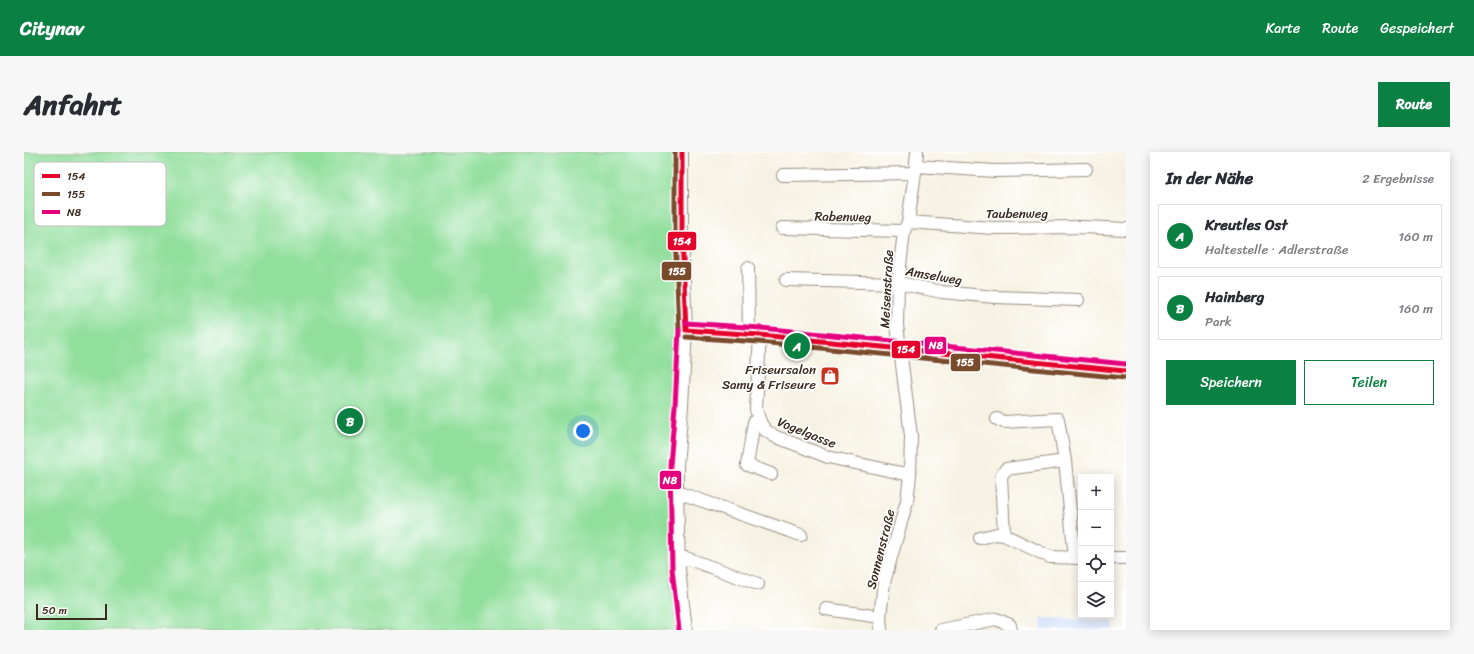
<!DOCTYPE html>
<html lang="de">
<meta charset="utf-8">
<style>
body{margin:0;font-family:Sriracha,sans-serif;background:#f7f7f7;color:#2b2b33}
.controls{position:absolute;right:12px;bottom:12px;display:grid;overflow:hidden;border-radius:0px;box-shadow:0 2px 10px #0003}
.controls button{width:36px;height:36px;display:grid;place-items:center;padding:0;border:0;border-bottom:1px solid #e1e1e2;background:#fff;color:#2b2b33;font:20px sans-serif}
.scale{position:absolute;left:12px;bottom:10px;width:71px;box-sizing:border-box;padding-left:4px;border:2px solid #3b2a1e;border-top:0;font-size:11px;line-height:14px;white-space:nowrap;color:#3b2a1e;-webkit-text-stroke:3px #fff;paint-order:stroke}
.you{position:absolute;left:559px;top:279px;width:14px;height:14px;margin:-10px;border:3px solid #fff;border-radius:50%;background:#1a73e8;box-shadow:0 0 0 6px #1a73e833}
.badge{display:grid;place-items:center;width:26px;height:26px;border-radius:50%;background:#0b8043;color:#fff;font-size:13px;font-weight:700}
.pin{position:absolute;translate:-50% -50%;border:2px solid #fff;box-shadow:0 1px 4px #0006}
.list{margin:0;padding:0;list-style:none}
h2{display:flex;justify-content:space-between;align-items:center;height:52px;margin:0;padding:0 16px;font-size:17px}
h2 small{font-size:13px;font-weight:400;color:#7c7c81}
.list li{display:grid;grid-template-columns:26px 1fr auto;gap:12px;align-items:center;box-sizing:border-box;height:64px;margin:0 8px 8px;padding:0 8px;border:1px solid #e1e1e2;border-radius:0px}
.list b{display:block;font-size:15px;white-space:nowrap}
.list p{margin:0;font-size:13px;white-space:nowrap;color:#7c7c81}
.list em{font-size:13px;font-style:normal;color:#7c7c81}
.actions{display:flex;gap:8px;padding:12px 16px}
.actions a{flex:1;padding:9px 0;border:1px solid #0b8043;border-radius:0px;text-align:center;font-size:14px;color:#0b8043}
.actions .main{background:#0b8043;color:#fff}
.icon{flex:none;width:22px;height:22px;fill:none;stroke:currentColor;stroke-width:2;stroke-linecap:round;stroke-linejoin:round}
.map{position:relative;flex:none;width:1102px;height:478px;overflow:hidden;border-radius:0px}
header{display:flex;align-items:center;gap:24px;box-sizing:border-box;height:56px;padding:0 20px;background:#0b8043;color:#fff}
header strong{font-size:19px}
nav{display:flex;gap:22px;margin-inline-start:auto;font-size:14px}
.intro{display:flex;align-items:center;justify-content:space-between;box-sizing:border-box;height:96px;padding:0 24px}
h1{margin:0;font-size:28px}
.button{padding:10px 18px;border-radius:0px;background:#0b8043;color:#fff;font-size:14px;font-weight:700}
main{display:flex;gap:24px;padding:0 24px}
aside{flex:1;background:#fff;border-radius:0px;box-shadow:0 2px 10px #0003}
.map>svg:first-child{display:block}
.built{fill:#cadcf9}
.park{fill:#92df9d;stroke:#66845e}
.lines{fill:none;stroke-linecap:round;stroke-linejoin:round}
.minor-casing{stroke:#988e80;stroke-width:14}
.minor{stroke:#fff;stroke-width:12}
.bus-1-casing{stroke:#fff;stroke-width:8}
.bus-2-casing{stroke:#fff;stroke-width:8}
.bus-3-casing{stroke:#fff;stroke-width:8}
.bus-1{stroke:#e4002b;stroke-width:5}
.bus-2{stroke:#7a4b2a;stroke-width:5}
.bus-3{stroke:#e5007d;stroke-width:5}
.labels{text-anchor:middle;stroke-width:3.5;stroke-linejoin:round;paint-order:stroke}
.street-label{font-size:13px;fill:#3b2a1e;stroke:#fff}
.poi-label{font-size:13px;fill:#3b2a1e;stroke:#fff;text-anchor:end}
.key{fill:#fff;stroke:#c4bfbc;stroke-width:1}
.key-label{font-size:11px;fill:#3b2a1e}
.line-badge{stroke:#fff;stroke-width:1.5}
.badge-label{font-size:11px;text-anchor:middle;font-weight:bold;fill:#fff}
</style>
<header>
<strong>Citynav</strong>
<nav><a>Karte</a><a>Route</a><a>Gespeichert</a></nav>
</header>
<div class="intro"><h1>Anfahrt</h1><a class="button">Route</a></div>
<main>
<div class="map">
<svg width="1102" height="478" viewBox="0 0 1102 478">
<rect width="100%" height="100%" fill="#fff"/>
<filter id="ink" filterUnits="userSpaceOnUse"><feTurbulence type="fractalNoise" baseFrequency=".025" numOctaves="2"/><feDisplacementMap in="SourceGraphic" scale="8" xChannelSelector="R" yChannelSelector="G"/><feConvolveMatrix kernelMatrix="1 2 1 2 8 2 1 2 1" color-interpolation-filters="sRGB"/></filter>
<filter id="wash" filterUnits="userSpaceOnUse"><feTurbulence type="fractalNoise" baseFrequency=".012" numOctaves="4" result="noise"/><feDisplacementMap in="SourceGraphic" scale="16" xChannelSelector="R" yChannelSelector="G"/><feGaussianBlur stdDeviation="0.9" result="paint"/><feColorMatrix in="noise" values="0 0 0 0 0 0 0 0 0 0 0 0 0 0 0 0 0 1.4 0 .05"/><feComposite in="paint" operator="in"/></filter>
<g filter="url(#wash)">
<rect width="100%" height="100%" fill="#f6f2e3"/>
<path class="built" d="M1017 466 1090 470V478H1018Z"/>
<path class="park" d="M0 0H651L652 56 659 158 647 340V428L652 478H0Z"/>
</g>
<g filter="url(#ink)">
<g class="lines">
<g class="minor-casing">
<path id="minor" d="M658 0V83L662 178 658 254 653 313V340L655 417 662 478
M892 14 971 19 1062 17
M759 23 891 21
M884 70 969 76 1059 75 1102 77
M758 76 880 79
M724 116 725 182
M762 128 874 131 918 140 971 145 1054 148
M662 178 736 183 1102 219
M736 183 732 257 736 270 741 278 750 284 804 305 886 323
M734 266 730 270 723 313 747 322
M973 267 980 270 1034 267 1041 309 982 317 977 324 980 383 1026 405 1057 406
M1041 309 1051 406
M653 340 777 383
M956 386 973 382 980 383
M655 405 662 406 734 432
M1087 406H1102
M802 457 856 465
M857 478 856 465 860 430 883 349 886 323 887 284 873 173 874 131 880 79 884 70 891 21 893 0
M917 478 972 467 986 473 987 478"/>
</g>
<use href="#minor" class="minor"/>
<g class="bus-1-casing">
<path id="bus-1" d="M658 0V83L662 178
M662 178 736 183 1102 219"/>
</g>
<g class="bus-2-casing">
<path id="bus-2" d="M651 0V83L655 178
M662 185 735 190 1101 226"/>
</g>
<g class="bus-3-casing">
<path id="bus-3" d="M662 171 737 176 1102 212
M655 478 648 417 646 313 651 254 655 178"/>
</g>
<use href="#bus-1" class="bus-1"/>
<use href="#bus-2" class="bus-2"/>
<use href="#bus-3" class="bus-3"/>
</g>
</g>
<defs>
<g id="shop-square" transform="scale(1)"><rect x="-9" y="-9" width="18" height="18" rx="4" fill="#c8321e" stroke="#fff"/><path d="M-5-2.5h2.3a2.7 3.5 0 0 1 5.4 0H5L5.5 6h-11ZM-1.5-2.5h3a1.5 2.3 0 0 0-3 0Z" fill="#fff"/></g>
</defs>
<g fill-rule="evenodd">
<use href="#shop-square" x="806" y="224"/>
</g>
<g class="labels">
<g class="street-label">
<text x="993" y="66">Taubenweg</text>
<text transform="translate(819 64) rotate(1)" y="5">Rabenweg</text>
<text transform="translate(910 123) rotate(10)" y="5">Amselweg</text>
<text transform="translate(862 137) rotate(-87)" y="5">Meisenstraße</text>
<text transform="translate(783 280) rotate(22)" y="5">Vogelgasse</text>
<text transform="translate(856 397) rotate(-76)" y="5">Sonnenstraße</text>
</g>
<g class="poi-label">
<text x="792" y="222">Friseursalon<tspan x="792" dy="15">Samy &amp; Friseure</tspan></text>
</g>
</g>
<rect x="10" y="10" width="132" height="64" rx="6" class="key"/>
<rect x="18" y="22" width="18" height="4" fill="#e4002b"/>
<rect x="18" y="40" width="18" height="4" fill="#7a4b2a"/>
<rect x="18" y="58" width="18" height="4" fill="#e5007d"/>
<g class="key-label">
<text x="43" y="28">154</text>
<text x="43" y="46">155</text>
<text x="43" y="64">N8</text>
</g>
<g class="line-badge">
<rect x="643" y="79" width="30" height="20" rx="4" fill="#e4002b"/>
<rect x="637" y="109" width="31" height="20" rx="4" fill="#7a4b2a"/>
<rect x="900" y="184" width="23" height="19" rx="4" fill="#e5007d"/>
<rect x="867" y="188" width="30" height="19" rx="4" fill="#e4002b"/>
<rect x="926" y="201" width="31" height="19" rx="4" fill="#7a4b2a"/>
<rect x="635" y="318" width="23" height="20" rx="4" fill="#e5007d"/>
</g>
<g class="badge-label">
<text x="658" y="93">154</text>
<text x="653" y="123">155</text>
<text x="912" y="197">N8</text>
<text x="882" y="201">154</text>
<text x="941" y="214">155</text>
<text x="646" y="332">N8</text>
</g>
</svg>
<div class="controls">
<button>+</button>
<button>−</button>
<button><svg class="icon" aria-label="locate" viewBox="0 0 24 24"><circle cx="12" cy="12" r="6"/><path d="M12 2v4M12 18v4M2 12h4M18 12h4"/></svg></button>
<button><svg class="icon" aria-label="layers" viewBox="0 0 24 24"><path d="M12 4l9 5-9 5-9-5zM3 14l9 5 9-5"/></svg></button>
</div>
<div class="scale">50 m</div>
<div class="you"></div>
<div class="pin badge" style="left:773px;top:194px">A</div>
<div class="pin badge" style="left:326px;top:269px">B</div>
</div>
<aside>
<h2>In der Nähe<small>2 Ergebnisse</small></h2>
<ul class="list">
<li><span class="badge">A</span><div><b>Kreutles Ost</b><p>Haltestelle · Adlerstraße</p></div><em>160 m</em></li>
<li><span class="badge">B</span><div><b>Hainberg</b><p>Park</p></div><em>160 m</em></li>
</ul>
<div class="actions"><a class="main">Speichern</a><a>Teilen</a></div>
</aside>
</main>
